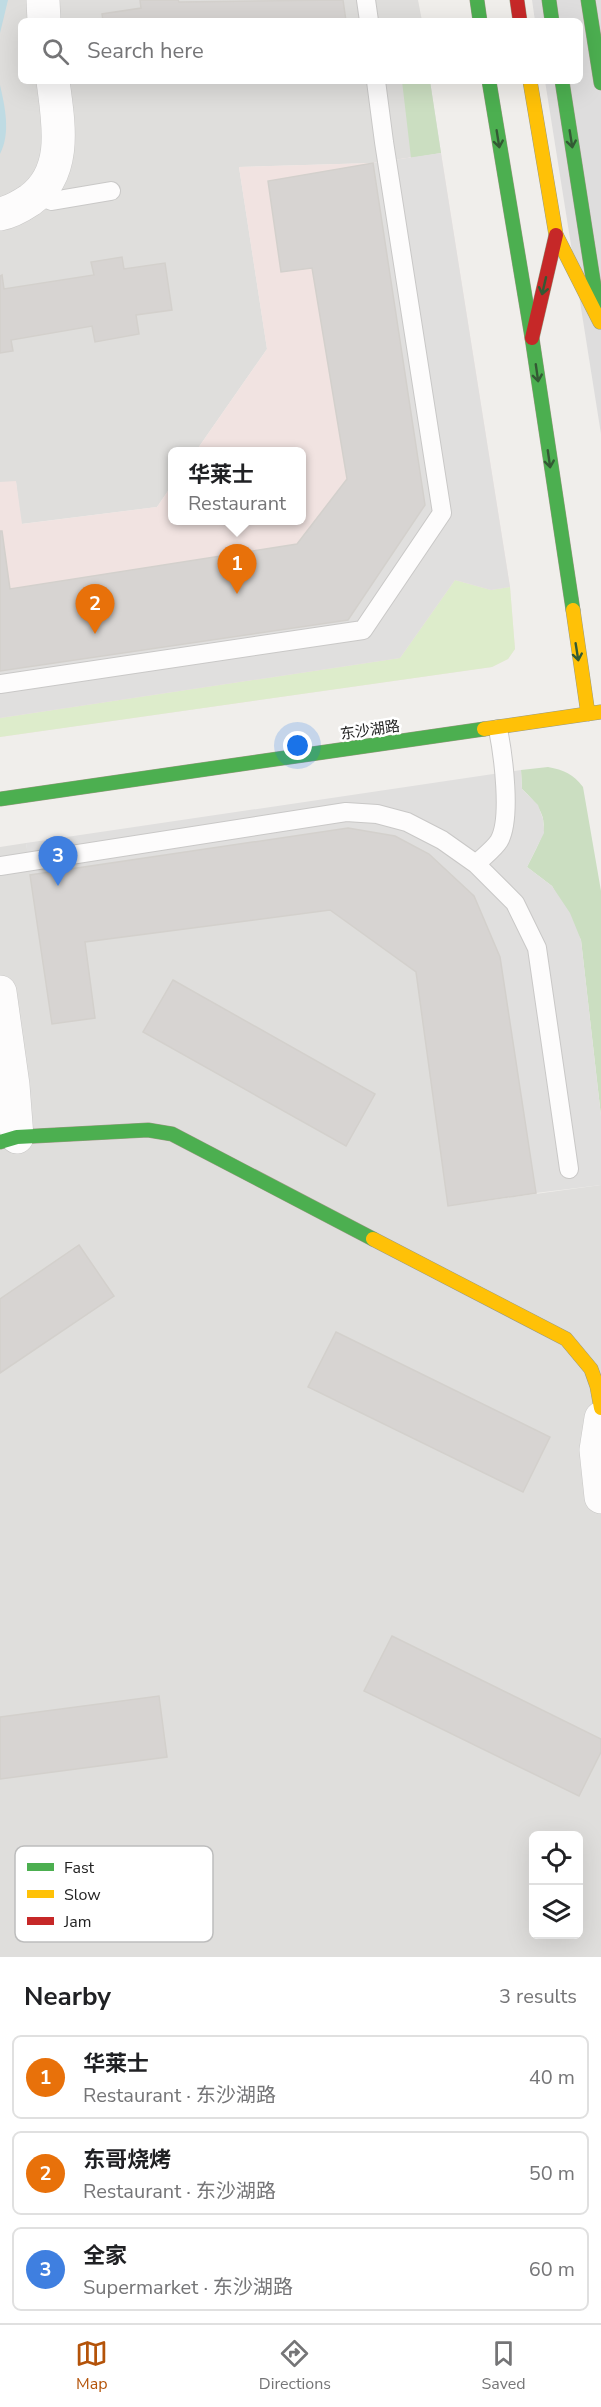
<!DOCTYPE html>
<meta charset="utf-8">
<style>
body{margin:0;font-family:"Nunito Sans","Noto Sans SC",sans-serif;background:#f6f6f6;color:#202124}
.controls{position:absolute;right:18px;bottom:18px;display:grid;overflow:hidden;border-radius:9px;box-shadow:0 6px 24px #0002}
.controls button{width:54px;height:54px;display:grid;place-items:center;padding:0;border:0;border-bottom:2px solid #e0e0e0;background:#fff;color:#202124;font:30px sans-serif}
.you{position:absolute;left:298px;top:746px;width:21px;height:21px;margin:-15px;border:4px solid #fff;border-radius:50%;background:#1a73e8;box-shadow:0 0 0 9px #1a73e833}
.badge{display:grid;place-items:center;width:39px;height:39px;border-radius:50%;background:#b45309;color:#fff;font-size:20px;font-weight:700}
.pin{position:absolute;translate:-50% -50px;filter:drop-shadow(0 2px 3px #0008)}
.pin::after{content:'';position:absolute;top:32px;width:21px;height:18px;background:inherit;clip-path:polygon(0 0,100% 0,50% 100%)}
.popup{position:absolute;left:168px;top:447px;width:138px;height:78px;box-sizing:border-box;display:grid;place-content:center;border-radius:9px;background:#fff;filter:drop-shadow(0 2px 4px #0005);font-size:20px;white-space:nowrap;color:#757577}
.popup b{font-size:22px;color:#202124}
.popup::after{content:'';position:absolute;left:50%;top:100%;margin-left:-12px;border:12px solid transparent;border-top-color:#fff}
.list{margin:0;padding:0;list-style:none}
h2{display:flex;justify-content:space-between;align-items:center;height:78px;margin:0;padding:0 24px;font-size:26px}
h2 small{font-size:20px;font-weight:400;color:#757577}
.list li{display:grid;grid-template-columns:39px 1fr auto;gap:18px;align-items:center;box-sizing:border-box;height:84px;margin:0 12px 12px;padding:0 12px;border:2px solid #e0e0e0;border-radius:9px}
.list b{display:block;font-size:22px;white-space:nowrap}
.list p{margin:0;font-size:20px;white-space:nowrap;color:#757577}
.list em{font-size:20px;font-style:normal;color:#757577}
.icon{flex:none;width:33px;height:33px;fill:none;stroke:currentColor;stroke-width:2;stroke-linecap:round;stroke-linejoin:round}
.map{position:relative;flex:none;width:601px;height:1957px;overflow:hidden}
.search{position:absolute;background:#fff;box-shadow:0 6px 24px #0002;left:18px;right:18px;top:18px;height:66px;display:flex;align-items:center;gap:15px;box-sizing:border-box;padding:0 21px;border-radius:9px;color:#757577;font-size:22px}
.sheet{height:366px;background:#fff}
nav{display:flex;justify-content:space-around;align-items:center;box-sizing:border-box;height:84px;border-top:2px solid #e0e0e0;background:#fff;font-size:16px;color:#757577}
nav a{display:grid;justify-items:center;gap:3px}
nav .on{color:#b45309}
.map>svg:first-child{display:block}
.residential{fill:#dfdedc;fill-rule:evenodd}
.commercial{fill:#f1e3e1}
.grass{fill:#ddeccb}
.forest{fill:#cbdec1}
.parking{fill:#e0dfde}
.water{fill:#bfdbe3}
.pier{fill:#dedddd}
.building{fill:#d7d4d2;stroke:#d3d0cc;stroke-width:1.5}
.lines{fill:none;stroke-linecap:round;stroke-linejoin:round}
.lane-casing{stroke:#c9c8c7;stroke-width:20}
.street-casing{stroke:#c9c8c7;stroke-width:34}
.fast-casing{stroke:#999a82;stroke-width:15}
.slow-casing{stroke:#999a82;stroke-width:15}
.jam-casing{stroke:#999a82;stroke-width:15}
.lane{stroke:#fdfcfc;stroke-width:18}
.street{stroke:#fdfcfc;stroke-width:33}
.fast{stroke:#4caf50;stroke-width:14}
.slow{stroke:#ffc107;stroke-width:14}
.jam{stroke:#c62828;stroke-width:14}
.oneway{stroke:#335a34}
.labels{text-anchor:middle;stroke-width:5;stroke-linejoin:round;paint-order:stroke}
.street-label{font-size:15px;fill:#222;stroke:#fff}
.key{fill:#fff;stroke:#bdbdbd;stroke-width:1.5}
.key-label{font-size:16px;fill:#222}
</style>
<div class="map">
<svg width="601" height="1957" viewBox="0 0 601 1957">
<rect width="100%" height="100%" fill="#f0eeeb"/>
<path class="residential" d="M0 0H418L422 21H21V81H430L441 153 373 163 239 167 267 349 196 451 172 452V485L157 507 21 524 16 482H0Z
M26 843 29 861 94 1018 85 942 330 910 416 972 448 1206 601 1185V1957H0V847ZM534 1836H578V1934H534Z"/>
<path class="commercial" d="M441 153 510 587 515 649 508 659 492 667 0 737V482L16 481 22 524 157 507 172 485V520H302V452L196 451 267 349 239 167 373 163Z"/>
<path class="grass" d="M455 580 491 590 510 587 515 649 508 659 492 667 0 737V718L400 658Z"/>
<path class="forest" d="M402 81H430L441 153 411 158Z
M548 767C564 770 573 774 583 787L601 891V1116L581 940 552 886 527 867C545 831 555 820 522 789L521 770Z"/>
<path class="parking" d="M441 153 510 587 491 590 455 580 400 658 0 718V671L348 620 425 505 373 163Z
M521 770 522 789 538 805 543 819 544 833 527 867 552 886 570 913 581 940 601 1116V1185L536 1193 500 957 474 896 429 854 395 836 348 828 30 875 26 843Z"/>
<path class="water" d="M0 0H8L0 33Z
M0 85C5 107 11 133 0 154Z"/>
<path class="pier" d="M532 0H601V434L545 81H580V21H535Z"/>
<path class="building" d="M140 0H178L179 2 343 0 346 21H103L102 14 141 8Z
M373 163 425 505 348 620 0 671V531H2L10 589 297 544 347 479 312 268 281 272 268 181Z
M122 257 124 269 165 263 172 310 136 315 139 334 95 342 92 326 11 340 13 351 0 353V276L2 275 4 289 94 275 91 262Z
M348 828 395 836 429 854 474 896 500 957 536 1193 448 1206 416 972 330 910 85 942 95 1018 52 1024 30 875Z
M173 980 375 1094 346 1146 143 1032Z
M79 1245 114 1296 0 1373V1299Z
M336 1332 550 1437 523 1492 308 1387Z
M392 1636 601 1739V1752L579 1796 364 1691Z
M159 1696 167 1757 0 1779V1717Z"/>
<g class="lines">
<g class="lane-casing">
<path id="lane" d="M366 0 369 21
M36 195 52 201 111 191
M0 684 363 630 442 513 384 142 376 81
M476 864C483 857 494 849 499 841 512 819 503 754 498 729
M0 866 346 812 377 814 407 822 442 840 476 864 515 903 537 948 569 1169"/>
</g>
<g class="street-casing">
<path id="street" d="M43 0 44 21
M0 214C11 212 21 206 30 200 69 172 58 121 53 81
M0 992 13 1085 17 1137
M601 1418 596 1450 601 1497"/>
</g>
<g class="fast-casing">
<path id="fast" d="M477 0 480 21
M549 0 552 21
M588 0 601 83
M489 81 532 338 573 610
M562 81 598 311
M0 799 484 729
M0 1142 17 1137 148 1130 172 1134 373 1239"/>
</g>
<g class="slow-casing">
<path id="slow" d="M530 81 556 235 600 322
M573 610 588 714
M484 729 601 712
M373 1239 566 1339 591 1369 597 1386 601 1408"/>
</g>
<g class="jam-casing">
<path id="jam" d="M517 0 520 21
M532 338 556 235"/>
</g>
<use href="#lane" class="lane"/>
<use href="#street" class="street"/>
<use href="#fast" class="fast"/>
<use href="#slow" class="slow"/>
<use href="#jam" class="jam"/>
</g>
<defs><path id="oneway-shaft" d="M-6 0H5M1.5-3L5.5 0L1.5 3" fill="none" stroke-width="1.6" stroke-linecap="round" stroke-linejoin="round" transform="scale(1.5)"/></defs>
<g class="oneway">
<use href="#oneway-shaft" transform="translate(498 139) rotate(81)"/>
<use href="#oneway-shaft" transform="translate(571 139) rotate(81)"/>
<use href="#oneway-shaft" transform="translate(544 286) rotate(103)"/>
<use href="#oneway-shaft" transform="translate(537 373) rotate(82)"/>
<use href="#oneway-shaft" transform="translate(549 459) rotate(82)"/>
<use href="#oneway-shaft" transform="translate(577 652) rotate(81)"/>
</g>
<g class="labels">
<g class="street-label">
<text transform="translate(370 730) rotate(-8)" y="5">东沙湖路</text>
</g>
</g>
<rect x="15" y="1846" width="198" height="96" rx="9" class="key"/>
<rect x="27" y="1863" width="27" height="8" fill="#4caf50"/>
<rect x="27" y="1890" width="27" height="8" fill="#ffc107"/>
<rect x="27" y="1917" width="27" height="8" fill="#c62828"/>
<g class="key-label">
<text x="64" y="1873">Fast</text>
<text x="64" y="1900">Slow</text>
<text x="64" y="1927">Jam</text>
</g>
</svg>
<div class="controls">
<button><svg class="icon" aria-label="locate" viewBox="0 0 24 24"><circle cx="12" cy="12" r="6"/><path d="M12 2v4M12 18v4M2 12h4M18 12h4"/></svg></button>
<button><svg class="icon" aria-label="layers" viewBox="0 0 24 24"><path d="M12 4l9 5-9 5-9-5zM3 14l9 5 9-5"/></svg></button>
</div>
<div class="you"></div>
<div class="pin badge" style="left:237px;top:594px;background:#e8710a">1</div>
<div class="popup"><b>华莱士</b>Restaurant</div>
<div class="pin badge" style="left:95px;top:634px;background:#e8710a">2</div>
<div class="pin badge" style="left:58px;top:886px;background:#3f7fe0">3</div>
<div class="search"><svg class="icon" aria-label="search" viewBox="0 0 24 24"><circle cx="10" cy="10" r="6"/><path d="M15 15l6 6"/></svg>Search here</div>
</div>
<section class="sheet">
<h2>Nearby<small>3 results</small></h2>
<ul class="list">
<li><span class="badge" style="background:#e8710a">1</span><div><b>华莱士</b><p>Restaurant · 东沙湖路</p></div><em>40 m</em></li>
<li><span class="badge" style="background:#e8710a">2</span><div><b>东哥烧烤</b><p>Restaurant · 东沙湖路</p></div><em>50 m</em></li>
<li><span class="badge" style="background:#3f7fe0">3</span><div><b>全家</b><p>Supermarket · 东沙湖路</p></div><em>60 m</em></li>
</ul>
</section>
<nav>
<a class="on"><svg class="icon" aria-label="map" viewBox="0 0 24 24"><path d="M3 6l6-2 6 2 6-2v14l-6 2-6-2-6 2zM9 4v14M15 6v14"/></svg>Map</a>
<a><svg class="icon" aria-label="directions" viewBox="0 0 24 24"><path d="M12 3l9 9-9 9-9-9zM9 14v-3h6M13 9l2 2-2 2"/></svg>Directions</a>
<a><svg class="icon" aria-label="saved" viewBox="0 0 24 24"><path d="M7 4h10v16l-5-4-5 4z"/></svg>Saved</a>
</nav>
